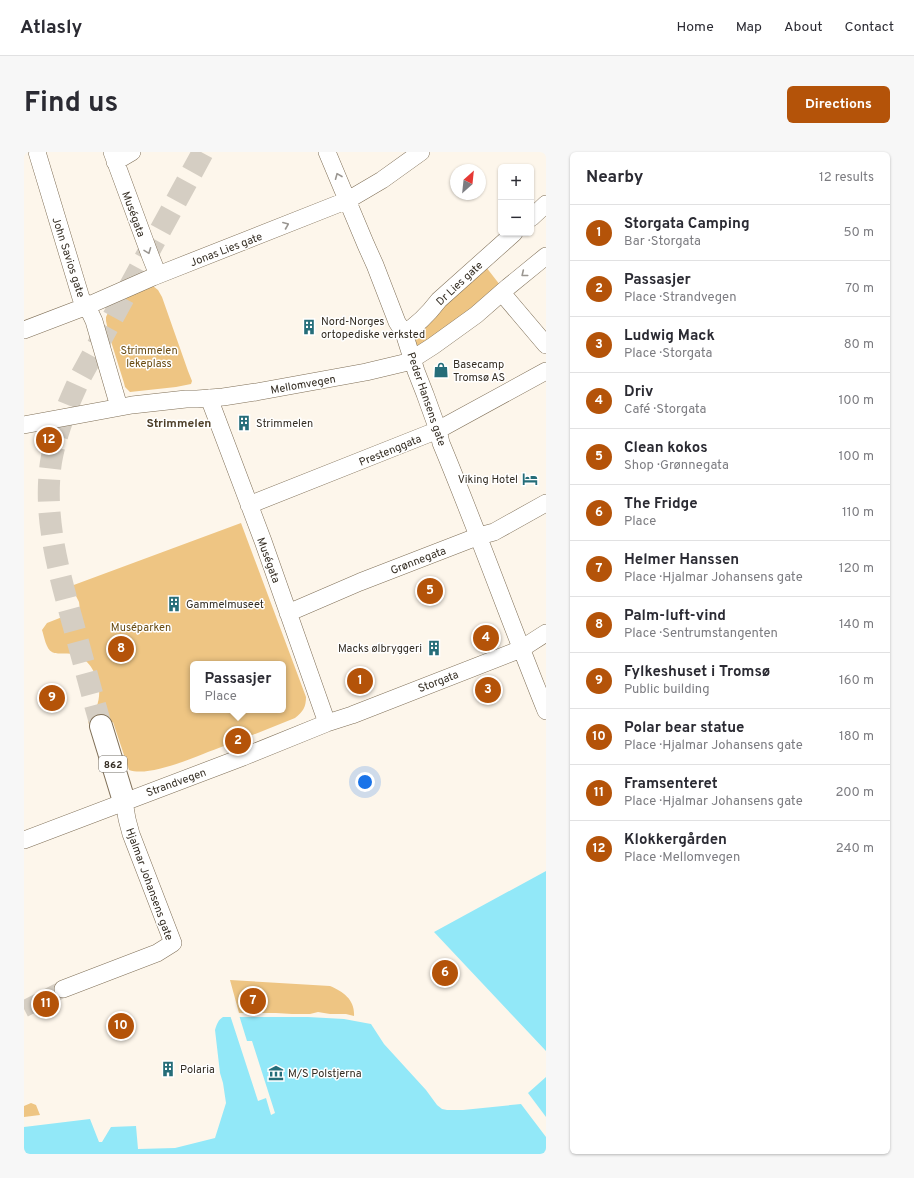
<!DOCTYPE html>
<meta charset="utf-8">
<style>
body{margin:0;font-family:Overpass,sans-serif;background:#f7f7f7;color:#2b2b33}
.controls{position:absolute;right:12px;top:12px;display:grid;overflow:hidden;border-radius:6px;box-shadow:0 1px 3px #0004}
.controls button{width:36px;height:36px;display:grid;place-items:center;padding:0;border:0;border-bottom:1px solid #e1e1e2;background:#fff;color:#2b2b33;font:20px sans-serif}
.compass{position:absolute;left:426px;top:12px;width:36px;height:36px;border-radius:50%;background:#fff;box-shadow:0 1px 3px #0004;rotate:27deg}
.you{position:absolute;left:341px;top:630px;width:14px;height:14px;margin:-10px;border:3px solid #fff;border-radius:50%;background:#1a73e8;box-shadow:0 0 0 6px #1a73e833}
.badge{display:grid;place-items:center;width:26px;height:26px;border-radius:50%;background:#b45309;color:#fff;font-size:13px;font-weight:700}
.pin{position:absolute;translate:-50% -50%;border:2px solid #fff;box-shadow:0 1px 4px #0006}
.popup{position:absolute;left:166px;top:509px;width:96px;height:52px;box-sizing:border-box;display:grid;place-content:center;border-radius:6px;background:#fff;filter:drop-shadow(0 1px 3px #0005);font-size:13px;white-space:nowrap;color:#7c7c81}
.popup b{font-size:15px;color:#2b2b33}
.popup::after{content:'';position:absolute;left:50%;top:100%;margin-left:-8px;border:8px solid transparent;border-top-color:#fff}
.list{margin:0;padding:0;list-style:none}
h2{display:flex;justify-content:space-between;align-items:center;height:52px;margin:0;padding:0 16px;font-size:17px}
h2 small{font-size:13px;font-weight:400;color:#7c7c81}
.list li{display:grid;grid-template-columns:26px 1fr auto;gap:12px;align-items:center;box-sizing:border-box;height:56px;padding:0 16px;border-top:1px solid #e1e1e2}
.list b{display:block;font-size:15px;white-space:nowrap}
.list p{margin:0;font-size:13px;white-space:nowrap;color:#7c7c81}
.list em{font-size:13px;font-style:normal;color:#7c7c81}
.map{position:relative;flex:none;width:522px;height:1002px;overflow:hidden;border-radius:6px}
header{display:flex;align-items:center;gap:24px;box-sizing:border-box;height:56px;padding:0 20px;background:#fff;border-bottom:1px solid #e1e1e2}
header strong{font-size:19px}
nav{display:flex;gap:22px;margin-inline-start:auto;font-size:14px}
.intro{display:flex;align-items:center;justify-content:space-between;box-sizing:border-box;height:96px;padding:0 24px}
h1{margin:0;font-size:28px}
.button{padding:10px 18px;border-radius:6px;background:#b45309;color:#fff;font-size:14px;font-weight:700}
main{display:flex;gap:24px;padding:0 24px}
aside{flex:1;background:#fff;border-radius:6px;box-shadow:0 1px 3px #0004}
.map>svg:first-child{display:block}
.green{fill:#eec583;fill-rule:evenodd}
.water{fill:#92e8f8}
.pier{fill:#fdf6eb}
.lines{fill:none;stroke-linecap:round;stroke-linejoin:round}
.minor-tunnel{stroke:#d5cec3;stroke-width:17;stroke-dasharray:17 8;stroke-linecap:butt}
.major-tunnel{stroke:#d5cec3;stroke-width:22;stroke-dasharray:22 11;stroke-linecap:butt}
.minor-casing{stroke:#7f6f57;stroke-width:18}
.major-casing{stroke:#7f6f57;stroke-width:24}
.minor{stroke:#fff;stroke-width:17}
.major{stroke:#fff;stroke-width:22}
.oneway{stroke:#9a9691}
.labels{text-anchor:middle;stroke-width:3;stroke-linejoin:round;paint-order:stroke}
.shield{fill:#fff;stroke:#716c65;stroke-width:1}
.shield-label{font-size:10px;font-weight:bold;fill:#342d23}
.street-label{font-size:11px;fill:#342d23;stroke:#fff}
.poi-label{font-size:11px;fill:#342d23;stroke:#fff;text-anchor:start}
.park-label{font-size:11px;fill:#684a0f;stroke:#fff}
.neighbourhood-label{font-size:12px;font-weight:bold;fill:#4d3e28;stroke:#fff}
</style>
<header>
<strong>Atlasly</strong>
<nav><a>Home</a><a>Map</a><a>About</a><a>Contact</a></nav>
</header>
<div class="intro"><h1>Find us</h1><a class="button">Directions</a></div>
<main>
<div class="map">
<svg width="522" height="1002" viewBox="0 0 522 1002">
<rect width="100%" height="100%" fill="#fdf6eb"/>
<path class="green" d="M462 115 476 133 465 144 392 196 389 191 390 184 407 170 408 162Z
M129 134 134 138 138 145 164 219 168 229 167 232 152 235 106 240 101 235 100 231 85 183 82 169V165L89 150Z
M217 371 282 545C282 555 279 560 271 566L221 586 219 581 202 589 200 594C177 602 127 626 105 618L89 570 66 576 64 569C76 555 79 537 70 520 66 512 61 507 53 503 46 500 32 503 28 500 22 497 20 484 18 478L23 471 56 458 55 450 47 434ZM169 512H259V558H169Z
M206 828 306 834C320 840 331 848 330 864L322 862H306L294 860 286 862H268L252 861H215Z
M7 951 12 953 16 963 0 965V954Z"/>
<path class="water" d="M522 719V899L410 780Z
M199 865H284L320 867 347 872 360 892 402 938 413 953 418 957 423 958H439L497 952 522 985V1002H0V975L66 967 75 990H78L87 975 112 974 114 997 151 996 191 986 202 951 199 931 196 921 191 878C193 872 194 868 199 865Z
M522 925V965L504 941Z"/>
<path class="pier" d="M206 863H215L223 889H228L251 961 247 963 242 946 234 949Z"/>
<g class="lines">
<path class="minor-tunnel" d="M0 857 39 837"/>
<path class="major-tunnel" d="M77 574C67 539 58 504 48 468 34 417 19 364 27 310 32 280 44 252 57 224L179 0"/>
<g class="minor-casing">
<path id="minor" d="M13 0 57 146 63 154 70 169 95 255
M88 0 126 103 134 123
M303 0 342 93 351 113 373 170 380 181 392 219 401 242 414 278 417 291C454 380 486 470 522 559
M91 10 108 0
M507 66 522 52
M478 141 522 193
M0 178 63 154 129 125 324 48 358 28 397 0
M380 181C394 173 405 161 415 148L490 81
M185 246 239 389 303 571
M0 273 108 253 162 247H173L199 245 232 240 342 220 384 210 409 194 452 163 484 135 522 104
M225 353 414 278 522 219
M264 461 336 430 455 384 470 380 522 351
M0 688 219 605 303 571 328 563 497 497 522 481
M39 837 133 801 149 791 107 682 103 667 100 649"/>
</g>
<g class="major-casing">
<path id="major" d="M77 574 100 649"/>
</g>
<use href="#minor" class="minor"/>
<use href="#major" class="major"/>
</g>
<defs><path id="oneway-chevron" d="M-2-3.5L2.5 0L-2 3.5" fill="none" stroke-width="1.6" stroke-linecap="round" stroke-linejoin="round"/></defs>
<g class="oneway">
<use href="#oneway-chevron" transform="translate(314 24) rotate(-112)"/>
<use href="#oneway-chevron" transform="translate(262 73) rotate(-22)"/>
<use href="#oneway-chevron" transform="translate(124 99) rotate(69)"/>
<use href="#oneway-chevron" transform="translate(500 122) rotate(141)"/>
</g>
<defs>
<g id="building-bare" transform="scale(1.2)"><path d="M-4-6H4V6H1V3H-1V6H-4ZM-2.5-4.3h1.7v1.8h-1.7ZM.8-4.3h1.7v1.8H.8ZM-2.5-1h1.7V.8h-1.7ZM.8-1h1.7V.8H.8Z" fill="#256d79" stroke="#fff" stroke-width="2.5" paint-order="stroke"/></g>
<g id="shop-bare" transform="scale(1.2)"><path d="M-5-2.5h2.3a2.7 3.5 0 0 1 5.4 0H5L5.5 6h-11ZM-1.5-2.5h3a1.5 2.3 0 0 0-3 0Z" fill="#256d79" stroke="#fff" stroke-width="2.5" paint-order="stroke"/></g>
<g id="hotel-bare" transform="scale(1.2)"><path d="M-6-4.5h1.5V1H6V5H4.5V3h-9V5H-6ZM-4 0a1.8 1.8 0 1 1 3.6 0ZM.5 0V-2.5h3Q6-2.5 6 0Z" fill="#256d79" stroke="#fff" stroke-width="2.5" paint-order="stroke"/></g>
<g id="museum-bare" transform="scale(1.2)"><path d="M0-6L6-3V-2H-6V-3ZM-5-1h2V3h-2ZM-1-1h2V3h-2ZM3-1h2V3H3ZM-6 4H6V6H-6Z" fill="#256d79" stroke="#fff" stroke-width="2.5" paint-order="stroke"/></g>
</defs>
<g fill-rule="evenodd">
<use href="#building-bare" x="285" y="175"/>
<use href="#shop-bare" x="417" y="218"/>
<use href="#building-bare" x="220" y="271"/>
<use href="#hotel-bare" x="506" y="327"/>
<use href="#building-bare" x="150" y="452"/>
<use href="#building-bare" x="410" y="496"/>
<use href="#building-bare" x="144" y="917"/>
<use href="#museum-bare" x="252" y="921"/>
</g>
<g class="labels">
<rect class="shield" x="75" y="604" width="28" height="16" rx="3"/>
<g class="shield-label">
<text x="89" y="616">862</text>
</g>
<g class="street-label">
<text transform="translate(110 62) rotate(70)" y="4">Muségata</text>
<text transform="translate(202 97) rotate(-21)" y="4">Jonas Lies gate</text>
<text transform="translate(45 105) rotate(72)" y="4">John Savios gate</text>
<text transform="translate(435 131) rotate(-43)" y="4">Dr Lies gate</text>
<text transform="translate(279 232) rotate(-10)" y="4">Mellomvegen</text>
<text transform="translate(403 247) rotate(71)" y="4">Peder Hansens gate</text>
<text transform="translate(366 298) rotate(-22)" y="4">Prestenggata</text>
<text transform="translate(245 408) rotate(70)" y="4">Muségata</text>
<text transform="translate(394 408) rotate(-21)" y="4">Grønnegata</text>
<text transform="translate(414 529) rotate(-21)" y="4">Storgata</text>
<text transform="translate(152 630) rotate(-20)" y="4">Strandvegen</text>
<text transform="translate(126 732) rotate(70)" y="4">Hjalmar Johansens gate</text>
</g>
<g class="poi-label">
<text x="297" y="173">Nord-Norges<tspan x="297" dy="13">ortopediske verksted</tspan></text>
<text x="429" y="216">Basecamp<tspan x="429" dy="13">Tromsø AS</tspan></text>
<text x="232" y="275">Strimmelen</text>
<text x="494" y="331" text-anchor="end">Viking Hotel</text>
<text x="162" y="456">Gammelmuseet</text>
<text x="398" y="500" text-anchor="end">Macks ølbryggeri</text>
<text x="156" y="921">Polaria</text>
<text x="264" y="925">M/S Polstjerna</text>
</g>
<g class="park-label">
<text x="125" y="202">Strimmelen<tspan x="125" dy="13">lekeplass</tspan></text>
<text x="117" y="479">Muséparken</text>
</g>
<g class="neighbourhood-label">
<text x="155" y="275">Strimmelen</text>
</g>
</g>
</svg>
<div class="controls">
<button>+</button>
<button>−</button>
</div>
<svg class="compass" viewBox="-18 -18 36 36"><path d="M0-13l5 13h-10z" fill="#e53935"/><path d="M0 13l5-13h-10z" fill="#7c7c81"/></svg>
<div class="you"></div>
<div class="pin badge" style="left:336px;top:529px">1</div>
<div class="pin badge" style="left:214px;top:589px">2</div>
<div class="popup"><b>Passasjer</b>Place</div>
<div class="pin badge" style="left:464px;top:538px">3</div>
<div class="pin badge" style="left:462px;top:486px">4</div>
<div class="pin badge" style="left:406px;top:439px">5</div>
<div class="pin badge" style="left:421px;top:821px">6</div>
<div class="pin badge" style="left:229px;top:849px">7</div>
<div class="pin badge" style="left:97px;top:497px">8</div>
<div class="pin badge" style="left:28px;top:546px">9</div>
<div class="pin badge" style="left:97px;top:874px">10</div>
<div class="pin badge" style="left:22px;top:852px">11</div>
<div class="pin badge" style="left:25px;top:288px">12</div>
</div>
<aside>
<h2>Nearby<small>12 results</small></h2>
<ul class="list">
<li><span class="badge">1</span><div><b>Storgata Camping</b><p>Bar · Storgata</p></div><em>50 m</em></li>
<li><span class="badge">2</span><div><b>Passasjer</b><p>Place · Strandvegen</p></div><em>70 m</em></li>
<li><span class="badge">3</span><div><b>Ludwig Mack</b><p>Place · Storgata</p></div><em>80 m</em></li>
<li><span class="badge">4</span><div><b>Driv</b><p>Café · Storgata</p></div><em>100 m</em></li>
<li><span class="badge">5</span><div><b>Clean kokos</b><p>Shop · Grønnegata</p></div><em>100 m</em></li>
<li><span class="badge">6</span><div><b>The Fridge</b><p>Place</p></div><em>110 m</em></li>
<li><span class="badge">7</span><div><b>Helmer Hanssen</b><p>Place · Hjalmar Johansens gate</p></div><em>120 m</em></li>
<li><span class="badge">8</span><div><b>Palm-luft-vind</b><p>Place · Sentrumstangenten</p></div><em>140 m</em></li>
<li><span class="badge">9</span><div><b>Fylkeshuset i Tromsø</b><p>Public building</p></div><em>160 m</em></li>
<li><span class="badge">10</span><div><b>Polar bear statue</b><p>Place · Hjalmar Johansens gate</p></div><em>180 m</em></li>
<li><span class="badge">11</span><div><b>Framsenteret</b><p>Place · Hjalmar Johansens gate</p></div><em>200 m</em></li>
<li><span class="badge">12</span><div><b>Klokkergården</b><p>Place · Mellomvegen</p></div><em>240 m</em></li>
</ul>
</aside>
</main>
